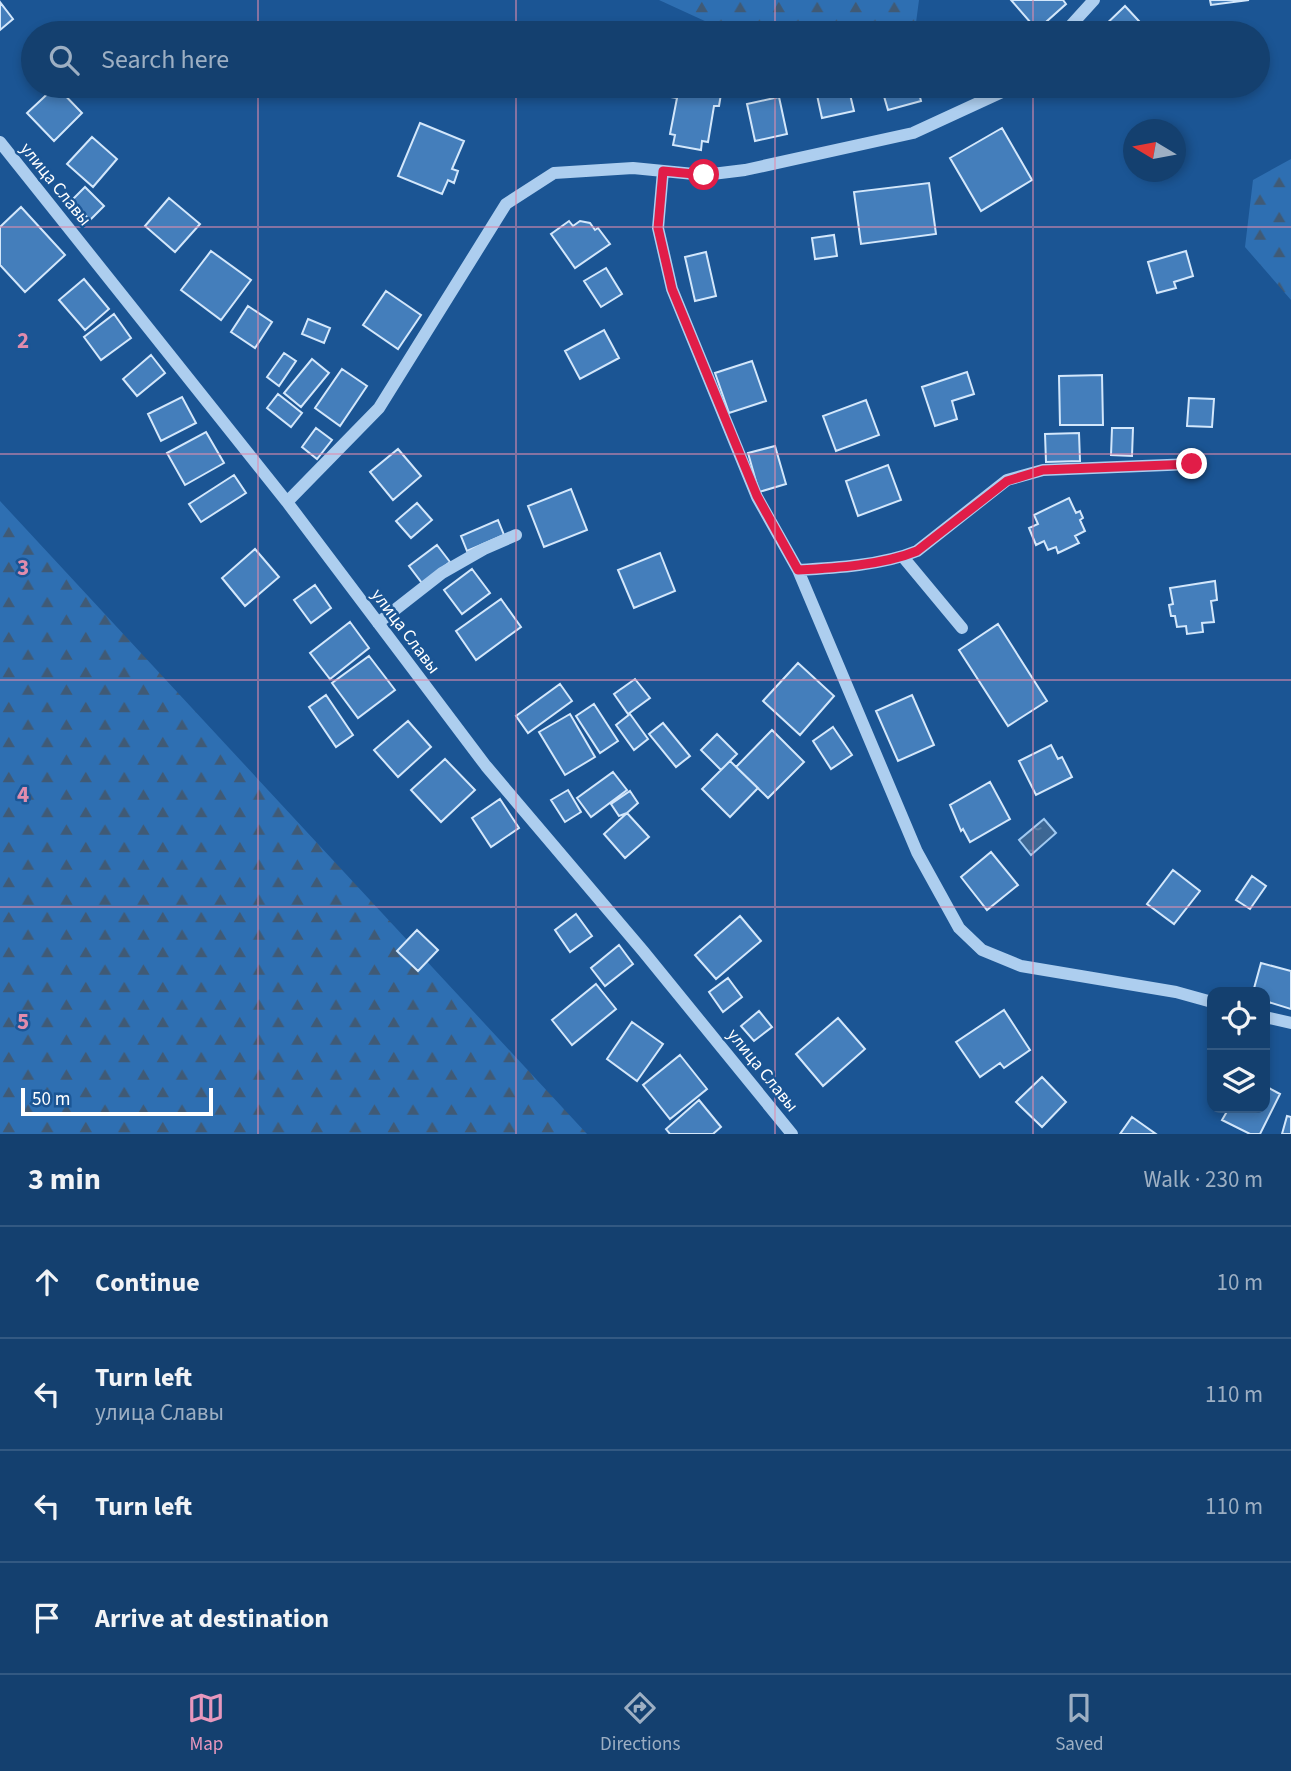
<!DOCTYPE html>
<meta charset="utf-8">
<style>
body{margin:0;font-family:"Source Sans 3",sans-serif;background:#1d4774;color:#f1f3f6}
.controls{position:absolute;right:21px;bottom:21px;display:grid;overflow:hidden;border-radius:14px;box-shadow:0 4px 10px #0003}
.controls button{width:63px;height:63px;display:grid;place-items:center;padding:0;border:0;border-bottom:2px solid #335982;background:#14406f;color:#f1f3f6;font:35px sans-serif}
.compass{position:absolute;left:1123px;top:119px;width:63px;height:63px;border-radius:50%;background:#14406f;box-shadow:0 4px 10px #0003;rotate:280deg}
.scale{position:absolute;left:21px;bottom:18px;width:192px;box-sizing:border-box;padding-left:7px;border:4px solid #fff;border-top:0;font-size:19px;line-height:24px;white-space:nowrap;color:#fff;-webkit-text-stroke:5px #1b5594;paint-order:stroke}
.stop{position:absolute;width:21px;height:21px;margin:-16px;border:5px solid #e11d48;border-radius:50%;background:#fff}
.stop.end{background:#e11d48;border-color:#fff;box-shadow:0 2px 7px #0008}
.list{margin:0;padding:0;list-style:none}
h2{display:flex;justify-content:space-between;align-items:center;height:91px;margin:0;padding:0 28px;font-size:30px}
h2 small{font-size:23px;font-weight:400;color:#9dafc3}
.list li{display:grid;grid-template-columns:46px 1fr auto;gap:21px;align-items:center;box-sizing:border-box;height:112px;padding:0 28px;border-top:2px solid #335982}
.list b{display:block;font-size:26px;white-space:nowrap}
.list p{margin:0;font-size:23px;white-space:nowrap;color:#9dafc3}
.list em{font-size:23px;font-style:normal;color:#9dafc3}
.icon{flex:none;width:38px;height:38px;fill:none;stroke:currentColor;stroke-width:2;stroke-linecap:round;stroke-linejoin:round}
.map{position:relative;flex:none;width:1291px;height:1134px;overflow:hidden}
.search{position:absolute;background:#14406f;box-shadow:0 4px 10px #0003;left:21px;right:21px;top:21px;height:77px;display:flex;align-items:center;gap:18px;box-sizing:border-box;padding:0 24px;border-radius:38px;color:#9dafc3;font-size:26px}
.sheet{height:539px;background:#14406f}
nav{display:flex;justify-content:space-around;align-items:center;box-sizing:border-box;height:98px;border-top:2px solid #335982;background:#14406f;font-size:19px;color:#9dafc3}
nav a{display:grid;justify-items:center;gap:4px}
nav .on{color:#e797bd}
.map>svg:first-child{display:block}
.forest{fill:url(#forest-firs)}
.water{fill:url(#water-ripples);stroke:#a0c9f1;stroke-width:2}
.building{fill:#447ebb;stroke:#d3e7fb;stroke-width:2}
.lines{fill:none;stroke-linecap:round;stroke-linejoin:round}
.minor{stroke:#adceef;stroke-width:12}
.route{stroke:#e11d48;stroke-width:9}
.grid{fill:none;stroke:#e08cad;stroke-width:2;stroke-opacity:0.55}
.labels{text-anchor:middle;stroke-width:5;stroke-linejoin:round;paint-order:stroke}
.street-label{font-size:18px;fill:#fff;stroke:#1b5594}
.grid-label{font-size:23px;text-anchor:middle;font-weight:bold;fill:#e08cad;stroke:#1b5594;stroke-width:5;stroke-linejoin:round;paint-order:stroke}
</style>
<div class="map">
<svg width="1291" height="1134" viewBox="0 0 1291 1134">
<defs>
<pattern id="forest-firs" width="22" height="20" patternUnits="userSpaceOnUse" patternTransform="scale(1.75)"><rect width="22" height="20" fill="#2e6fb2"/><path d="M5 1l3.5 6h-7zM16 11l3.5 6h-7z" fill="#405a75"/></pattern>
<pattern id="water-ripples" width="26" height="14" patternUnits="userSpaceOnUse" patternTransform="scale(1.75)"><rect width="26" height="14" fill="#3d6794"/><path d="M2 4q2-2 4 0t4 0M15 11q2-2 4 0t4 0" fill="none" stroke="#5a7ea4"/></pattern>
</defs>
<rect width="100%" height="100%" fill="#1b5594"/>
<path class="forest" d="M659 0H919L915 30 902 33H731Z
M1291 159V300L1245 247 1253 180Z
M0 501 587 1134H0Z"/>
<path class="water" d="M1044 819 1056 833 1031 855 1019 840Z"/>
<path class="building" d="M1011 0H1063L1066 4 1037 30Z
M1210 0H1249L1211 5Z
M0 2 13 19 0 30Z
M1125 6 1150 33H1097Z
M56 86 82 113 54 141 27 113Z
M672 86H707L722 88 719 106H714L708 142 702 141 701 150 673 145 675 135 670 134 677 98 670 97Z
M815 86H848L854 111 822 118Z
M881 86H917L921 101 888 110Z
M779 97 787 134 755 141 747 104Z
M420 123 464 141 452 169 458 171 454 183 448 180 442 194 398 176Z
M1002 128 1032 180 981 211 950 158Z
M92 137 117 159 93 187 67 164Z
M929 183 936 234 861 244 854 192Z
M85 187 104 206 90 220 71 201Z
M169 198 200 224 175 252 145 226Z
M21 207 65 255 25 292 0 265V227Z
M569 221 573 226 580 221 590 223 595 230 598 228 610 244 575 268 551 234Z
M834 235 837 256 815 259 812 238Z
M211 251 251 280 221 320 181 290Z
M1186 251 1193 276 1174 282 1176 288 1157 293 1148 262Z
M706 252 716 296 695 301 685 257Z
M606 268 622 294 601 307 584 281Z
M84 279 109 309 85 330 59 300Z
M386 291 421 315 398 349 363 325Z
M248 306 272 322 255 348 231 332Z
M114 314 131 338 101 360 84 337Z
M308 319 330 328 324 343 302 334Z
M604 330 619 358 580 379 565 351Z
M284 353 296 361 279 386 267 377Z
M151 355 165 373 137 396 123 379Z
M312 359 329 373 301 407 284 393Z
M752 361 766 401 729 413 715 373Z
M342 369 367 386 340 426 315 408Z
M967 372 974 394 952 401 957 419 935 426 922 387Z
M1102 375 1103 425H1060L1059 376Z
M278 394 302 413 291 427 267 408Z
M182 397 196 423 161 441 148 414Z
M1189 398 1214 399 1212 427 1187 426Z
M866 400 879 435 836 451 823 416Z
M316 428 332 440 317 459 302 447Z
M1112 428H1133L1132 456 1111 455Z
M206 432 224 463 185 485 167 453Z
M1079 433 1080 461 1046 462 1045 434Z
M775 446 786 484 759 492 748 453Z
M398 449 421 476 393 500 370 472Z
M888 465 901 500 858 516 846 481Z
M234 475 246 493 201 522 189 504Z
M571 489 587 530 544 547 528 506Z
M1069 498 1076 513 1080 511 1083 518 1080 520 1085 531 1075 536 1079 543 1058 553 1056 547 1048 550 1044 541 1036 545 1029 528 1038 524 1034 515Z
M417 503 432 520 411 538 396 521Z
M498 520 504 535 467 551 461 536Z
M437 545 450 562 422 583 409 566Z
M255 549 279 577 245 606 222 578Z
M660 553 675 591 634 608 618 570Z
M472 569 490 593 462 614 444 590Z
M1215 581 1217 600 1211 601 1214 622 1202 623 1203 632 1187 634 1186 626 1177 627 1175 616H1171L1169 605 1173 604 1170 588Z
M315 585 331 608 311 623 294 600Z
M501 599 521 627 476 660 456 631Z
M350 622 369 648 330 679 310 653Z
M998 624 1047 701 1008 726 959 650Z
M369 656 395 690 358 718 332 683Z
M798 663 834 696 800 735 763 701Z
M635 679 650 698 628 714 614 694Z
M560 684 572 701 528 733 516 716Z
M326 695 353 735 336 747 309 707Z
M912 695 934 745 898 761 876 711Z
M594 704 618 741 600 753 576 716Z
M570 714 595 757 565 775 539 732Z
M630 714 648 739 634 750 616 725Z
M408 721 431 747 398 777 374 750Z
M663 723 690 756 676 767 649 734Z
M833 727 852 755 831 769 813 741Z
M772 730 804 762 768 798 736 767Z
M717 734 737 754 721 770 701 750Z
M1051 745 1058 759 1062 757 1072 777 1036 795 1019 761Z
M445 759 475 790 441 822 411 790Z
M730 761 758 788 730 817 702 789Z
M613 772 627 790 591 817 577 798Z
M990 782 1010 819 970 842 963 829 961 831 950 805Z
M568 790 581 812 565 822 551 800Z
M630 791 638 803 627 813 619 816 611 804Z
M500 799 519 828 491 847 472 818Z
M627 813 649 837 625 858 604 834Z
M991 852 1018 885 987 910 961 877Z
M1173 870 1200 891 1174 924 1147 904Z
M1252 876 1266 886 1250 909 1236 900Z
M576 914 592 936 570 952 555 930Z
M740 916 761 941 716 979 695 955Z
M417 930 438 950 418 971 397 951Z
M619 945 633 964 605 986 591 968Z
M1261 963 1291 971V1009L1265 1001V992H1253Z
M728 978 742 997 723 1012 709 992Z
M596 984 616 1009 572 1045 552 1020Z
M1004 1010 1030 1050 1004 1068 1000 1063 980 1077 956 1042Z
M759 1011 772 1027 754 1041 741 1026Z
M838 1018 865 1049 823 1086 796 1054Z
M632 1022 663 1044 637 1081 607 1059Z
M680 1055 707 1089 670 1119 643 1085Z
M1042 1077 1066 1102 1042 1127 1016 1102Z
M1265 1086 1280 1094 1260 1134H1250L1222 1120 1229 1108H1265Z
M699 1100 721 1127 713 1134H670L666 1129Z
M1287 1116 1291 1117V1134H1282Z
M1132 1117 1156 1134H1120Z"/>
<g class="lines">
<path class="minor" d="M1064 33 1094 0
M0 142 287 502 486 766 643 951 792 1134
M663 171 658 228 672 289 757 497 798 570 917 852 959 928 982 950 1021 966 1176 992 1212 1002
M287 502 379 408 506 204 554 173 633 168 704 175 745 170 913 133 1015 86
M903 557 962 628
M798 570C835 568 883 565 917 551L1007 480 1043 470 1192 464
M378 623 442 573 484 549 516 535
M1265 1017 1291 1023"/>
</g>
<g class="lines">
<path class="route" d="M704 175 663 171 658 228 672 289 757 496 798 570C835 568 883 565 917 551L1007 481 1043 470 1192 464"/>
</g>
<path class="grid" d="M258 0V33M516 0V33M775 0V33M1033 0V33M258 86V1134M516 86V1134M775 86V1134M1033 86V1134M0 227H1291M0 454H1291M0 680H1291M0 907H1291"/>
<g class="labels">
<g class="street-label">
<text transform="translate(56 184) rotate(51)" y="6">улица Славы</text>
<text transform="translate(406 631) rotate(53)" y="6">улица Славы</text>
<text transform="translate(763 1070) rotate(51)" y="6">улица Славы</text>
</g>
</g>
<g class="grid-label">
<text x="23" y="348">2</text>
<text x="23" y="575">3</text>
<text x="23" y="802">4</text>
<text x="23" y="1029">5</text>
</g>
</svg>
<div class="controls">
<button><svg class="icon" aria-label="locate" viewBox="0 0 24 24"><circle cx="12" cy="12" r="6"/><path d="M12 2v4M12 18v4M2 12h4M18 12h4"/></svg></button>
<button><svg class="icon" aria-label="layers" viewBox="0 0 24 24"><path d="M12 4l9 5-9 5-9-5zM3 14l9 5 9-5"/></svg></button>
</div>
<svg class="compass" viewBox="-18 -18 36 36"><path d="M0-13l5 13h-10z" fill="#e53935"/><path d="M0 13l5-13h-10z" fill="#9dafc3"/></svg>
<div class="scale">50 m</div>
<div class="stop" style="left:704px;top:175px"></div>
<div class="stop end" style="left:1192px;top:464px"></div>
<div class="search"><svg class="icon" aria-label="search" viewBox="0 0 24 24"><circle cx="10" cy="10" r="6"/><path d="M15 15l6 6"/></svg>Search here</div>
</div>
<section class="sheet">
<h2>3 min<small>Walk · 230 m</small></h2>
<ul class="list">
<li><svg class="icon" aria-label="ahead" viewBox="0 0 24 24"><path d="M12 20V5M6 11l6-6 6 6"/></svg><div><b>Continue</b></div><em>10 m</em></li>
<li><svg class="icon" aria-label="left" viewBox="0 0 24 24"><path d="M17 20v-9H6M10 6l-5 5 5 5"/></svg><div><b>Turn left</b><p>улица Славы</p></div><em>110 m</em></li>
<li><svg class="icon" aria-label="left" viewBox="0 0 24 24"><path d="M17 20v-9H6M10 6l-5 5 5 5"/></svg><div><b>Turn left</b></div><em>110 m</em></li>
<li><svg class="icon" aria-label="arrive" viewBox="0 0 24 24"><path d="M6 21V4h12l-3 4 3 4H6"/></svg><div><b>Arrive at destination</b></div></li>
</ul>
</section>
<nav>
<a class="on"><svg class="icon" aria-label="map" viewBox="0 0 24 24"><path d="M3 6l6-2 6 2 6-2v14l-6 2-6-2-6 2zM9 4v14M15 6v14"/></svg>Map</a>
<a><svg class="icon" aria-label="directions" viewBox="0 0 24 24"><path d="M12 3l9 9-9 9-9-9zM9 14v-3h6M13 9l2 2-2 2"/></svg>Directions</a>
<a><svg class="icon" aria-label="saved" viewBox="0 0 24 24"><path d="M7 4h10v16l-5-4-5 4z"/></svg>Saved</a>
</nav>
